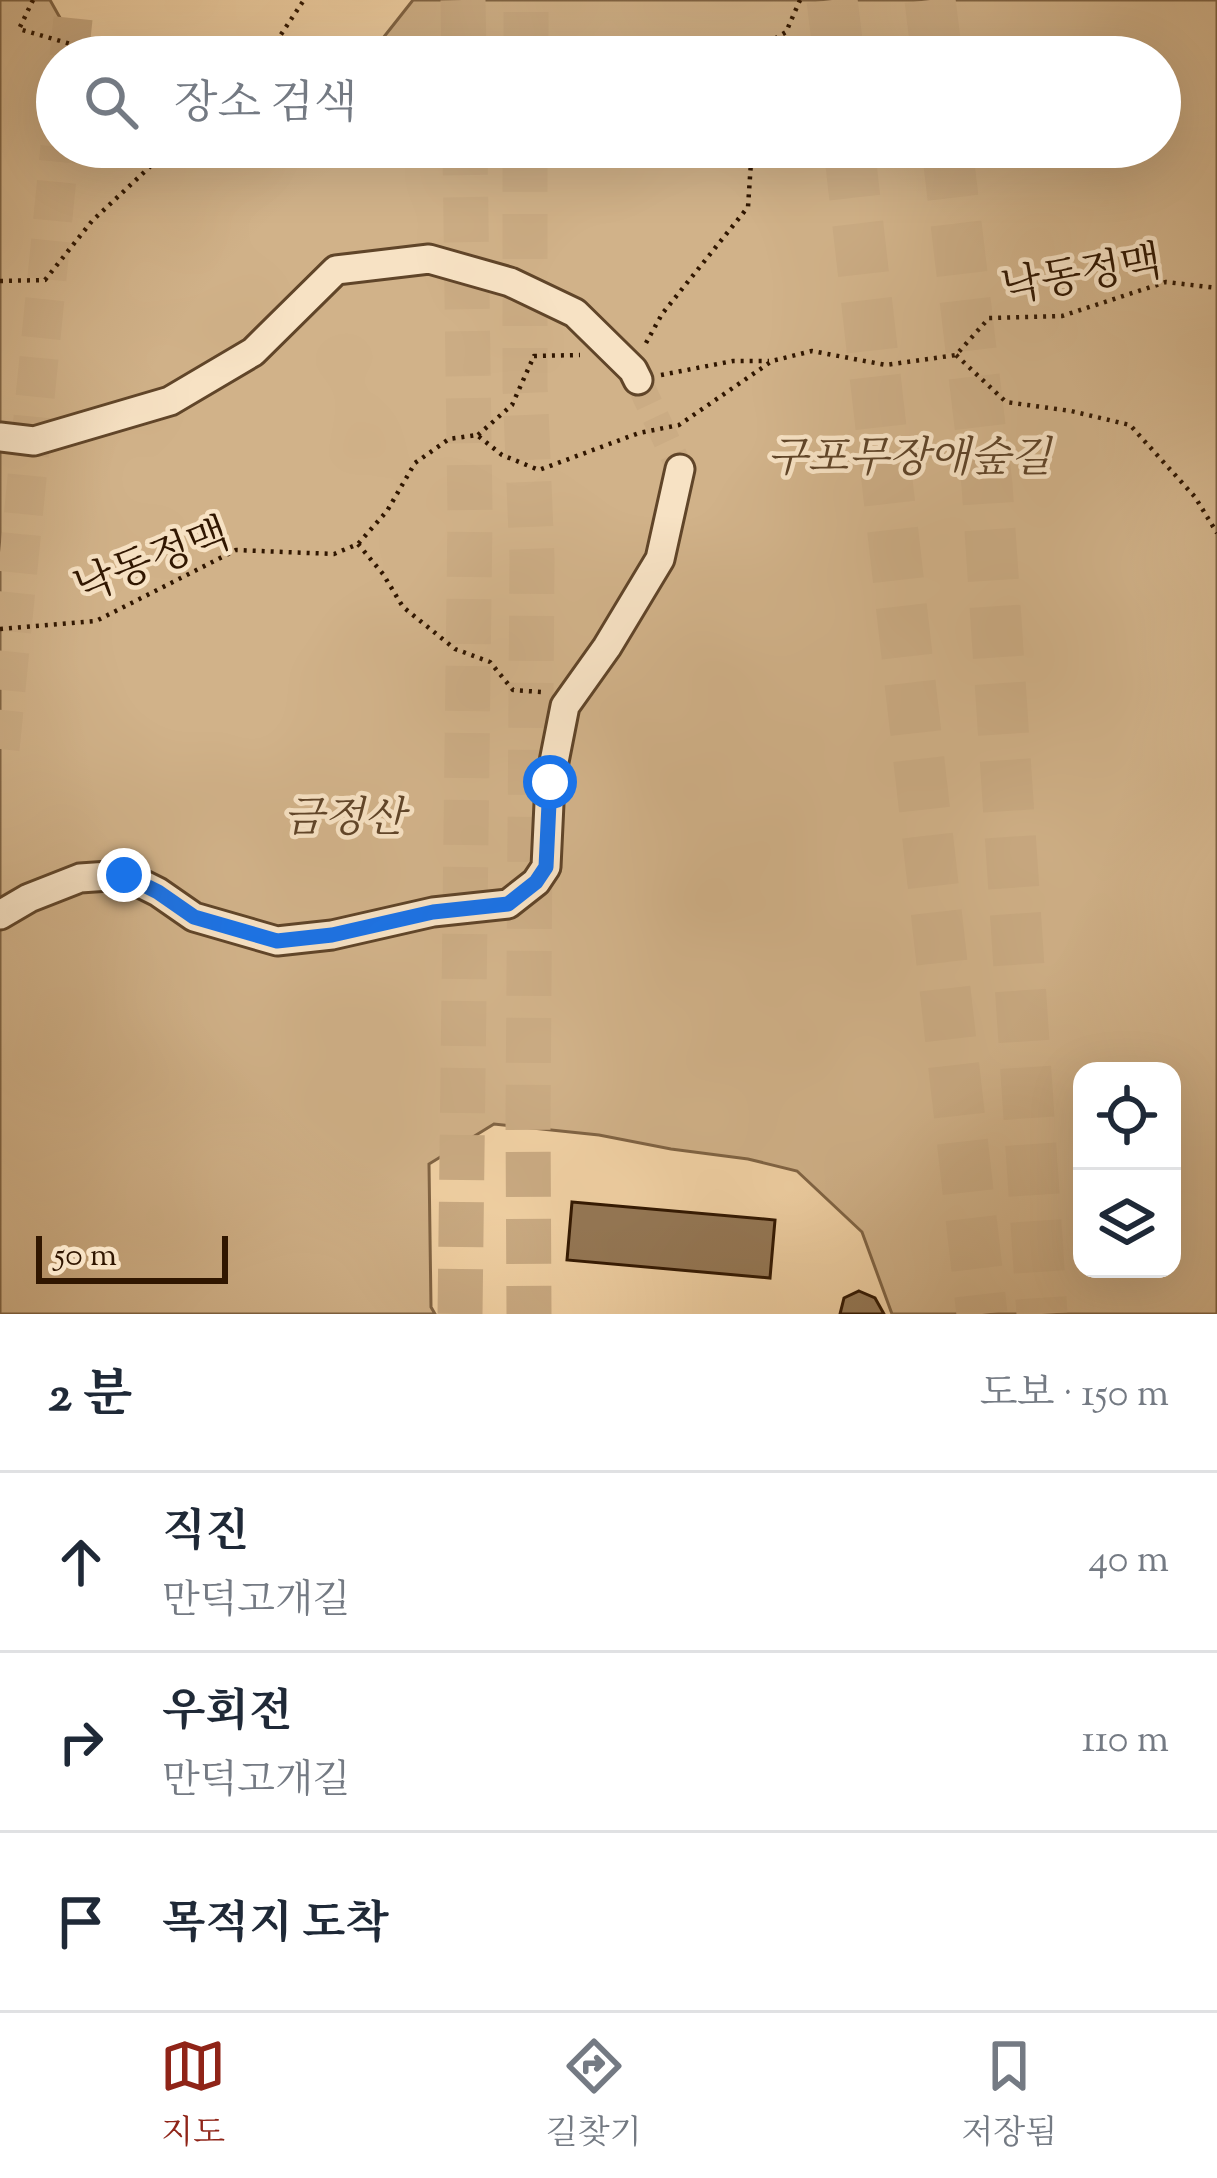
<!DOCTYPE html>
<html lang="ko">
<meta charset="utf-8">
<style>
body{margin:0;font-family:"Sorts Mill Goudy","Noto Serif KR",serif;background:#f6f6f7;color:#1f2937}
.controls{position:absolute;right:36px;bottom:36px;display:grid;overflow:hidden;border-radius:24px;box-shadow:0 12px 48px #0002}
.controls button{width:108px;height:108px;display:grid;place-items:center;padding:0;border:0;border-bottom:3px solid #e0e1e3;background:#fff;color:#1f2937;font:60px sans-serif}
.scale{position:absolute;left:36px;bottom:30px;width:192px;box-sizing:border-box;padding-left:12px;border:6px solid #301600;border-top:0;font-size:33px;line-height:42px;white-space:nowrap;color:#301600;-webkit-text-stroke:9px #f7e2c4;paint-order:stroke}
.stop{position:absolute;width:36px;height:36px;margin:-27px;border:9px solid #1a73e8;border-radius:50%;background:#fff}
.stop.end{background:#1a73e8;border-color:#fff;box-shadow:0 3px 12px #0008}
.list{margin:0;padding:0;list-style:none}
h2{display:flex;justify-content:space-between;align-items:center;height:156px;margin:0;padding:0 48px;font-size:51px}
h2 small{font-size:39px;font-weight:400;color:#747a83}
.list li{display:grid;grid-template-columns:78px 1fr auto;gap:36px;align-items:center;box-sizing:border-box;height:180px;padding:0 48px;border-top:3px solid #e0e1e3}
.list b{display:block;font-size:45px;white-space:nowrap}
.list p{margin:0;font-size:39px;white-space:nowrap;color:#747a83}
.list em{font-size:39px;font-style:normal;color:#747a83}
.icon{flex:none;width:66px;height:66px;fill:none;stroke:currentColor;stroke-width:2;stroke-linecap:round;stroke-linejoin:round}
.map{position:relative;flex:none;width:1217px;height:1314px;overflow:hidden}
.search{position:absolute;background:#fff;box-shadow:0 12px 48px #0002;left:36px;right:36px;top:36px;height:132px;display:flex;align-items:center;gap:30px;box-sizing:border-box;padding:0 42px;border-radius:66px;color:#747a83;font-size:45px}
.sheet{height:696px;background:#fff}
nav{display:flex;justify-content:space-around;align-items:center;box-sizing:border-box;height:168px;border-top:3px solid #e0e1e3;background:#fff;font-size:33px;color:#747a83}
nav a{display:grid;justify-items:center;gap:6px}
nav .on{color:#8f2418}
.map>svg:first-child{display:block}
.green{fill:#d1b289;stroke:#806444;stroke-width:3;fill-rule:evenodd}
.building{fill:#957856;stroke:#301600;stroke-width:3}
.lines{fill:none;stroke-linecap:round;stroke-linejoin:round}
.street-tunnel{stroke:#cbac84;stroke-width:27;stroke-dasharray:27 14;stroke-linecap:butt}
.secondary-tunnel{stroke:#cbac84;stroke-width:39;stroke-dasharray:39 20;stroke-linecap:butt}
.primary-tunnel{stroke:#cbac84;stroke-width:45;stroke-dasharray:45 22;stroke-linecap:butt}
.highway-tunnel{stroke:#cbac84;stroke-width:51;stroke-dasharray:51 26;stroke-linecap:butt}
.street-casing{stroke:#604529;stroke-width:33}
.path{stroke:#301600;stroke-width:4.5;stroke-dasharray:3 6;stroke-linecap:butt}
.street{stroke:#f7e2c4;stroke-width:27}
.route{stroke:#1a73e8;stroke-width:15}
.labels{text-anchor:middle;stroke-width:9;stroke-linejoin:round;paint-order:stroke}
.street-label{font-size:42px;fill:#301600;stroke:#f7e2c4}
.park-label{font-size:42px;font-style:italic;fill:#604529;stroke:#f7e2c4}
</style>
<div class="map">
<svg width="1217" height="1314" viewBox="0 0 1217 1314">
<rect width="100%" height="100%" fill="#f2d2a5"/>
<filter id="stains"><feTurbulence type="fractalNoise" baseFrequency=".00167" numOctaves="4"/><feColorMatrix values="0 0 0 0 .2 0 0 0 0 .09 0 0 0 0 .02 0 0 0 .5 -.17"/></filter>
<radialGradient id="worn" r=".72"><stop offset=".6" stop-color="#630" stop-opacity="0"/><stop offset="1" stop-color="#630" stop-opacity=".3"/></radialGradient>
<path class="green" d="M0 0H50L82 57H57V147H1160V57H368L413 0H1217V1314H892L862 1232 797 1171 748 1159 671 1149 599 1135 494 1124 429 1164 431 1307 435 1314H0ZM1082 1071H1172V1269H1082Z"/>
<path class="building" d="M572 1202 775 1220 770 1278 567 1260Z
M859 1291 875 1298 884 1314H840L844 1298Z"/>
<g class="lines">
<path class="street-tunnel" d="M638 380 680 469"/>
<path class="secondary-tunnel" d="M69 57 75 0
M0 749 60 147"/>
<path class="primary-tunnel" d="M463 0 464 57
M526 57V0
M525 147V386L532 558 528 1119 529 1314
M460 1314 470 514 465 147"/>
<path class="highway-tunnel" d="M832 0 839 57
M930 0 937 57
M849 147 982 1314
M947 147 987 485 1042 1314"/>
<g class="street-casing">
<path id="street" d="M0 437 34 441 170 401 253 352 336 270 429 259 510 282 575 313 633 370 638 380
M0 915 29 898 80 878 124 875 158 892 194 917 277 941 332 935 433 912 508 904 536 882 546 867 550 782 565 706 607 647 660 559 680 469"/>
</g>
<path class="path" d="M33 0 19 29 88 49 95 57
M266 57 304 0
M744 57 786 32 800 0
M0 281 45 280 92 221 171 147
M646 343 662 314 748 207 752 147
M956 355 1006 402 1071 411 1130 425 1195 497 1217 533
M661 375 733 361H769
M478 435 512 405 534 356 580 355
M358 544 383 574 403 607 455 649 490 662 513 690 541 692
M0 629 96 621 236 550 334 554 358 544 387 511 415 463 449 439 477 435 502 455 539 470 639 433 679 425 772 361 812 351 886 365 956 355 989 318 1062 316 1166 282 1217 288"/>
<use href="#street" class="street"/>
</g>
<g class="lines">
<path class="route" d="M124 875 158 892 194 917 277 941 332 935 433 912 508 904 536 882 546 867 550 782"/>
</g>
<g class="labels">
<g class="street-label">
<text transform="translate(1081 273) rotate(-10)" y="15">낙동정맥</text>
<text transform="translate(151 559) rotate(-21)" y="15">낙동정맥</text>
</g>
<g class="park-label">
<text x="909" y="471">구포무장애숲길</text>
<text x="344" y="831">금정산</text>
</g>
</g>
<rect width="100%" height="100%" filter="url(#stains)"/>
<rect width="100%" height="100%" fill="url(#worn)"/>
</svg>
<div class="controls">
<button><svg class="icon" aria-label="locate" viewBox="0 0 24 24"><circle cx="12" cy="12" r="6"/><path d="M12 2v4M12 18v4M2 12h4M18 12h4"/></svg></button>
<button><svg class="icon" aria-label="layers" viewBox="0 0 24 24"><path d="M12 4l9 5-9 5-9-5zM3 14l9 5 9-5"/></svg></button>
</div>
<div class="scale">50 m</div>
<div class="stop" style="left:550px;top:782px"></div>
<div class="stop end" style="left:124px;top:875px"></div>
<div class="search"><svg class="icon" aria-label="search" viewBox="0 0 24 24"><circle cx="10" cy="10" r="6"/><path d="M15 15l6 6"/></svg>장소 검색</div>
</div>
<section class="sheet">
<h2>2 분<small>도보 · 150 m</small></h2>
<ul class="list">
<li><svg class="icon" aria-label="ahead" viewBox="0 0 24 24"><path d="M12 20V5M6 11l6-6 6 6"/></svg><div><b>직진</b><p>만덕고개길</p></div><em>40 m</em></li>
<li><svg class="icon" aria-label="right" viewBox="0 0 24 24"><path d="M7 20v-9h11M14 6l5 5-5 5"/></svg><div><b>우회전</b><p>만덕고개길</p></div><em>110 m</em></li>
<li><svg class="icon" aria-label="arrive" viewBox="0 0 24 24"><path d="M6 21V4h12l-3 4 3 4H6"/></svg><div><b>목적지 도착</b></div></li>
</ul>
</section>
<nav>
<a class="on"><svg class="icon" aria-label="map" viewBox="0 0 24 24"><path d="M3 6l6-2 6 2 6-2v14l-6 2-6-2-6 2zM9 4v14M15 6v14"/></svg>지도</a>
<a><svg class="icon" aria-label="directions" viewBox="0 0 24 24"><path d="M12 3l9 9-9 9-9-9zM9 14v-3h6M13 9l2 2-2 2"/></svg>길찾기</a>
<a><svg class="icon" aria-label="saved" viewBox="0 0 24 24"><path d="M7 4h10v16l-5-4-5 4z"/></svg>저장됨</a>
</nav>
